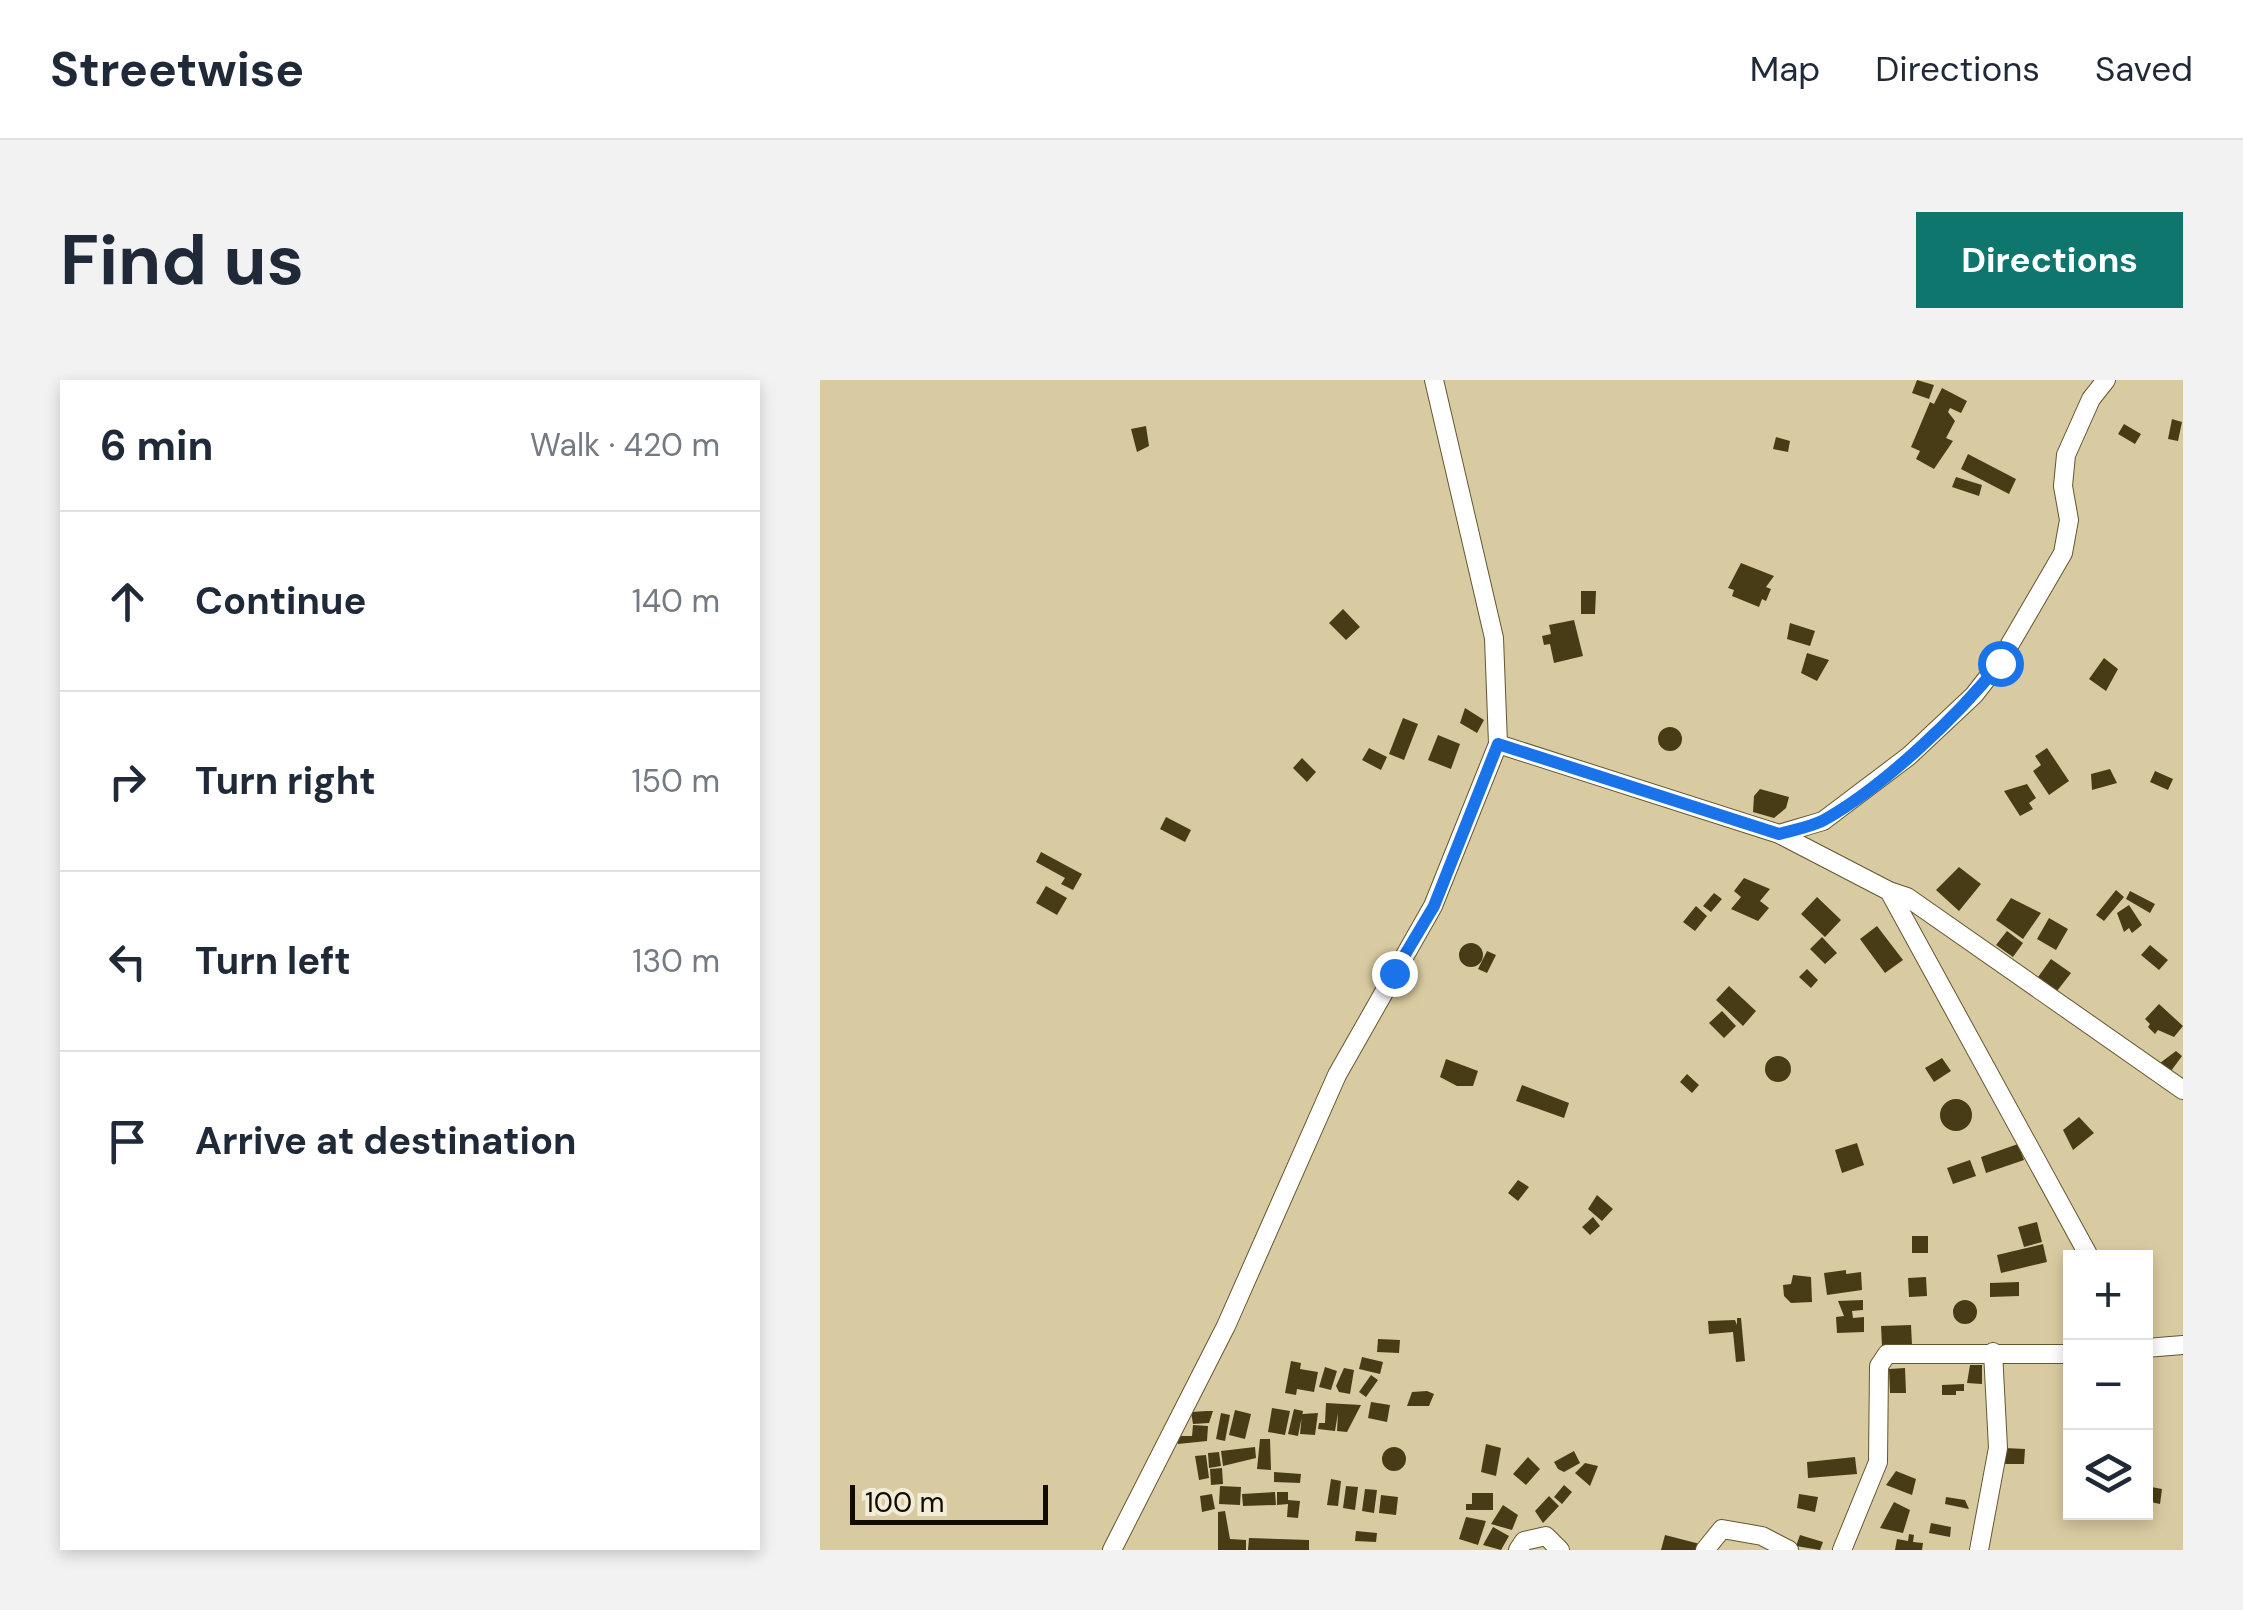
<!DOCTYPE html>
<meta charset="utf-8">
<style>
body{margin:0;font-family:"DM Sans",sans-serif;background:#f2f2f3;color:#1f2937}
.controls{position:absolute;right:30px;bottom:30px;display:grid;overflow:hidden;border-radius:0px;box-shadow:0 5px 15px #0003}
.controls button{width:90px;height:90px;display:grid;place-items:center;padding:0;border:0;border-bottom:2px solid #e0e1e3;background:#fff;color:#1f2937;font:50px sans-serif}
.scale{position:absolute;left:30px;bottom:25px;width:198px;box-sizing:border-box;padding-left:10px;border:5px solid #110c01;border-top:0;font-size:28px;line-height:35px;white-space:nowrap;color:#110c01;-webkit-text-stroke:8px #f3ecd7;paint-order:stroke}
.stop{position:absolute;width:30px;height:30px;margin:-22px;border:8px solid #1a73e8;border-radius:50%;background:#fff}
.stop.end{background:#1a73e8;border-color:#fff;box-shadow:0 2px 10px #0008}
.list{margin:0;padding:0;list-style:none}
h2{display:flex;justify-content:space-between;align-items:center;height:130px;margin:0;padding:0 40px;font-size:42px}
h2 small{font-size:32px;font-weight:400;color:#747a83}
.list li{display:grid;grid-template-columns:65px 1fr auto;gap:30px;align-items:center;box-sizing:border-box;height:180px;padding:0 40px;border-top:2px solid #e0e1e3}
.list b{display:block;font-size:38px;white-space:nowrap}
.list em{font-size:32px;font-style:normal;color:#747a83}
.icon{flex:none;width:55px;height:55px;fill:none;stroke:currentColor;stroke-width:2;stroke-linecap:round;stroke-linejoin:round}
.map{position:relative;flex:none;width:1363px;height:1170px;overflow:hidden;border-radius:0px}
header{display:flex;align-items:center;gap:60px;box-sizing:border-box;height:140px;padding:0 50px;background:#fff;border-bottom:2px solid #e0e1e3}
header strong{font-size:48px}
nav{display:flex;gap:55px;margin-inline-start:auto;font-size:35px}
.intro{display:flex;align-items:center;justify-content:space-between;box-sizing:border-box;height:240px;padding:0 60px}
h1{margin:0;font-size:70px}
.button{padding:25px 45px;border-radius:0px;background:#0f766e;color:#fff;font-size:35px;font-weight:700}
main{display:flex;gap:60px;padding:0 60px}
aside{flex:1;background:#fff;border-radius:0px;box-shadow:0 5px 15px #0003}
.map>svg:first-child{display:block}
.building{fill:#483c16}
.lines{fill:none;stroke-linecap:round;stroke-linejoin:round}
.minor-casing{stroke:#635731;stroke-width:20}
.minor{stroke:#fff;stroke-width:18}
.route{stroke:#1a73e8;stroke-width:12}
</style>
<header>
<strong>Streetwise</strong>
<nav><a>Map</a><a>Directions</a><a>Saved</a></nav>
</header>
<div class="intro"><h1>Find us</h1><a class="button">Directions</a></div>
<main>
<aside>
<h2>6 min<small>Walk · 420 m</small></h2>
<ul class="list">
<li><svg class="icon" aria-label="ahead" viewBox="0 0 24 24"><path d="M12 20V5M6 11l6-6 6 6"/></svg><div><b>Continue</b></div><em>140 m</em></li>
<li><svg class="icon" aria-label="right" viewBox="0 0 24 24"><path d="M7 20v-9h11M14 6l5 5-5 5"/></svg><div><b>Turn right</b></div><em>150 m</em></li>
<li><svg class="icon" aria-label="left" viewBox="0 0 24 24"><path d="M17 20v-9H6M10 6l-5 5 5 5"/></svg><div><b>Turn left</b></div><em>130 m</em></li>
<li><svg class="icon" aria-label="arrive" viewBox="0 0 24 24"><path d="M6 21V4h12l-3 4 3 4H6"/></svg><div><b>Arrive at destination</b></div></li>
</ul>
</aside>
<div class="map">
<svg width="1363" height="1170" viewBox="0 0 1363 1170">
<rect width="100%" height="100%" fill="#d9cba1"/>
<path class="building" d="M1097 0 1114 5 1109 19 1092 13Z
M1122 8 1147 21 1141 33 1130 28 1128 32 1135 41 1126 58 1133 61 1114 89 1096 79 1100 71 1091 67 1110 22 1114 24Z
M1352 39 1362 42 1358 61 1348 59Z
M1304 44 1321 54 1315 64 1298 54Z
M326 46 329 66 317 72 311 49Z
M956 57 970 61 968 72 953 69Z
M1148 74 1196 99 1189 114 1141 89Z
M1136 97 1162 105 1159 116 1132 107Z
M921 183 954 196 946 207 951 209 946 221 942 219 939 227 912 216 914 210 908 208Z
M761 211H776L775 234H761Z
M523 229 540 247 526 260 509 243Z
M754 240 763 276 734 283 730 264 724 265 722 256 731 254 729 245Z
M970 243 995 251 990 266 967 259Z
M987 273 1009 280 997 301 981 293Z
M1284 278 1298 289 1286 311 1269 299Z
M645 328 664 340 657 353 640 343Z
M583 338 598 344 584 380 569 374Z
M838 359a12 12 0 1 1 24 0a12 12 0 1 1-24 0Z
M618 355 640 364 631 389 608 380Z
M549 368 567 377 561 390 542 380Z
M1227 368 1249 401 1229 415 1213 391 1221 385 1215 376Z
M482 378 496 392 487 402 473 388Z
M1290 389 1297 403 1272 410 1271 394Z
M1335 391 1353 399 1348 410 1330 402Z
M1207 404 1216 418 1209 423 1213 429 1200 436 1184 411Z
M940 409 969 417 966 428 954 438 933 432 934 416Z
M346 437 371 450 365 462 340 449Z
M221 472 262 494 253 510 241 504 245 498 216 482Z
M1139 487 1161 504 1139 531 1116 510Z
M924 498 950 509 940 521 949 528 938 541 911 529 921 517 914 511Z
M226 506 247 518 237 535 216 523Z
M1296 510 1304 517 1284 541 1276 535Z
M1310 511 1335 524 1330 533 1306 519Z
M894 513 902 519 891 532 883 526Z
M997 517 1021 540 1005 557 981 534Z
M1191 518 1221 533 1203 559 1176 540Z
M1309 525 1322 545 1312 553 1309 548 1304 552 1297 533Z
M876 526 887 536 875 551 863 542Z
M1229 538 1248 549 1236 570 1217 559Z
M1057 546 1083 580 1065 593 1040 559Z
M1187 551 1203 563 1193 577 1176 565Z
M1002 557 1017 573 1005 584 990 569Z
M639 575a12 12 0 1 1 24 0a12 12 0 1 1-24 0Z
M1330 565 1348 580 1339 590 1321 575Z
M667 571 676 575 667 593 658 589Z
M1231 579 1251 593 1237 611 1218 597Z
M987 589 998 600 991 608 979 597Z
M909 606 936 631 923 646 896 620Z
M1339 624 1363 646 1354 657 1338 650 1335 654 1328 647 1330 644 1325 639Z
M902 631 916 646 904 658 889 643Z
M1356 671 1362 676 1351 691 1340 683Z
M945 689a13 13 0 1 1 26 0a13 13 0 1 1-26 0Z
M1122 678 1131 691 1114 702 1105 688Z
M626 679 658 691 653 706H637L620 697Z
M867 694 879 705 872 713 860 702Z
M702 705 749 723 744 738 696 721Z
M1120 735a16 16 0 1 1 32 0a16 16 0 1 1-32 0Z
M1259 737 1274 753 1253 770 1243 750Z
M1037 763 1044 785 1022 793 1015 770Z
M1198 764 1204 780 1166 793 1161 777Z
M1150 780 1156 796 1133 804 1127 788Z
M698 800 709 807 698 821 688 813Z
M777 815 793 829 782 841 768 829Z
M773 837 780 846 770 855 762 847Z
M1217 842 1222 862 1204 867 1198 847Z
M1092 856H1108V873H1092Z
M1223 864 1227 882 1181 893 1177 875Z
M1026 890V894L1041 892 1042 910 1007 915 1004 893Z
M973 895 991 897 992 922 971 923 964 916 963 905 971 904Z
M1106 897 1107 916 1089 917 1088 898Z
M1199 902V916L1170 917V903Z
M1133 932a12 12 0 1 1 24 0a12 12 0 1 1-24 0Z
M1043 920V930L1032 931 1033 938 1044 937V952L1017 953 1016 937 1024 936 1018 921Z
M917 938H921L925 981 916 982 913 952 889 954 888 941 915 940 917 945Z
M1091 945 1092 965 1062 966 1061 946Z
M558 959 580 960 579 973 557 972Z
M542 977 563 982 560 994 539 989Z
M471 981 481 983 480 989 498 992 494 1012 477 1009 476 1015 465 1013Z
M1150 985H1162V1004L1147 1003Z
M505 987 517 991 511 1010 499 1007Z
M524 988 534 990 530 1014 519 1012 516 1006Z
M1085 988 1086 1013H1070L1069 989Z
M551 995 558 1000 546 1017 539 1012Z
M1144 1004V1011H1136V1015H1122V1005Z
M607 1011 614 1014 609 1026H587L592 1012Z
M551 1022 570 1025 567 1042 548 1038Z
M506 1023 541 1025 527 1052 517 1051 518 1033 515 1051 498 1049 499 1043H505Z
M452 1028 470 1031 465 1055 448 1052Z
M474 1029 483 1031 478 1056 468 1054Z
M415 1030 431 1034 425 1059 409 1055Z
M387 1031H393L389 1043 373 1044 371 1032Z
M401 1033 410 1035 405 1061 396 1059Z
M498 1033 495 1055 480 1054 482 1034Z
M373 1045 388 1046 387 1061 358 1064V1056H372Z
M440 1059H450L451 1090 437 1089Z
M666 1064 681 1068 676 1096 661 1092Z
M435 1067 436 1078 403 1086 401 1071Z
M562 1079a12 12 0 1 1 24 0a12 12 0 1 1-24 0Z
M1185 1068 1205 1069 1204 1084H1185Z
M754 1071 760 1083 744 1092 738 1089 734 1082Z
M399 1072 401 1086 389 1088 388 1073Z
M386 1075 389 1098 379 1100 375 1076Z
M708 1077 720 1089 706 1105 693 1094Z
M1035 1077 1037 1094 988 1098 987 1082Z
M765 1083 778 1086 770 1106 755 1093Z
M402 1088 403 1104 391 1105 390 1089Z
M1076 1091 1096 1099 1092 1115 1066 1105Z
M454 1092 481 1094 480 1103 454 1102Z
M511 1099 521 1101 518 1126 507 1125Z
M744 1105 752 1112 742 1124 734 1117Z
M400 1106 421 1107 420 1125 399 1124Z
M526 1106 538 1107 535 1130 523 1128Z
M1326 1106 1342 1109 1340 1124 1326 1121Z
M545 1109 557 1110 554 1133 542 1131Z
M455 1112 456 1125 423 1126 422 1114Z
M457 1112H468V1120L480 1121 478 1138 467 1137 468 1124 457 1125Z
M652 1113H673V1130H646V1124H652Z
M392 1114 395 1129 382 1132 380 1116Z
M979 1114 998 1117 995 1132 977 1128Z
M561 1115 578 1117 576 1135 559 1133Z
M729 1116 739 1126 723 1143 715 1131Z
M1126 1117 1145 1120 1149 1129 1125 1124Z
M1074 1122 1090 1130 1083 1153 1060 1148Z
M683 1125 698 1135 692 1150 671 1144Z
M405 1131 410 1159 426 1160V1170H398V1132Z
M646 1137 666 1141 658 1165 639 1159Z
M1111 1143 1131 1147 1130 1157 1109 1153Z
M673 1147 689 1156 681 1170 663 1165Z
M536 1151 557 1153 556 1162 535 1161Z
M1089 1154 1094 1155 1093 1162 1103 1163 1102 1170H1075L1077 1159 1088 1161Z
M845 1155 880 1164 879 1170H841Z
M980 1155 1003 1162 1000 1170 976 1166Z
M429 1158 489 1160V1170H428Z"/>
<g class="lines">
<g class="minor-casing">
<path id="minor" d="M614 0 674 258 678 364
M959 454 1069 511 1270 878
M1069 511 1087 517 1363 710
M1326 968 1363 965
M292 1170 406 946 517 695 613 526 678 364 959 454 1003 441 1089 376 1154 315 1179 283 1243 173 1249 140 1243 106 1246 75 1271 19 1286 0
M698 1170 704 1161 726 1156 740 1170
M885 1170 902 1149 942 1156 969 1170
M1022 1170 1058 1082 1059 986 1067 974H1250
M1159 1170 1178 1068 1173 972"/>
</g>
<use href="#minor" class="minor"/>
</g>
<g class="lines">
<path class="route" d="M574 593 614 526 678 364 959 454C973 450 991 447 1004 440 1063 407 1138 336 1180 283"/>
</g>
</svg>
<div class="controls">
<button>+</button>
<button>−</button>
<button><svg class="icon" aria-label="layers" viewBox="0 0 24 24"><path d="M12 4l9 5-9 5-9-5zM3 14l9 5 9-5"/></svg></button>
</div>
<div class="scale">100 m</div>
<div class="stop" style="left:1180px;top:283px"></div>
<div class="stop end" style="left:574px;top:593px"></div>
</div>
</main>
